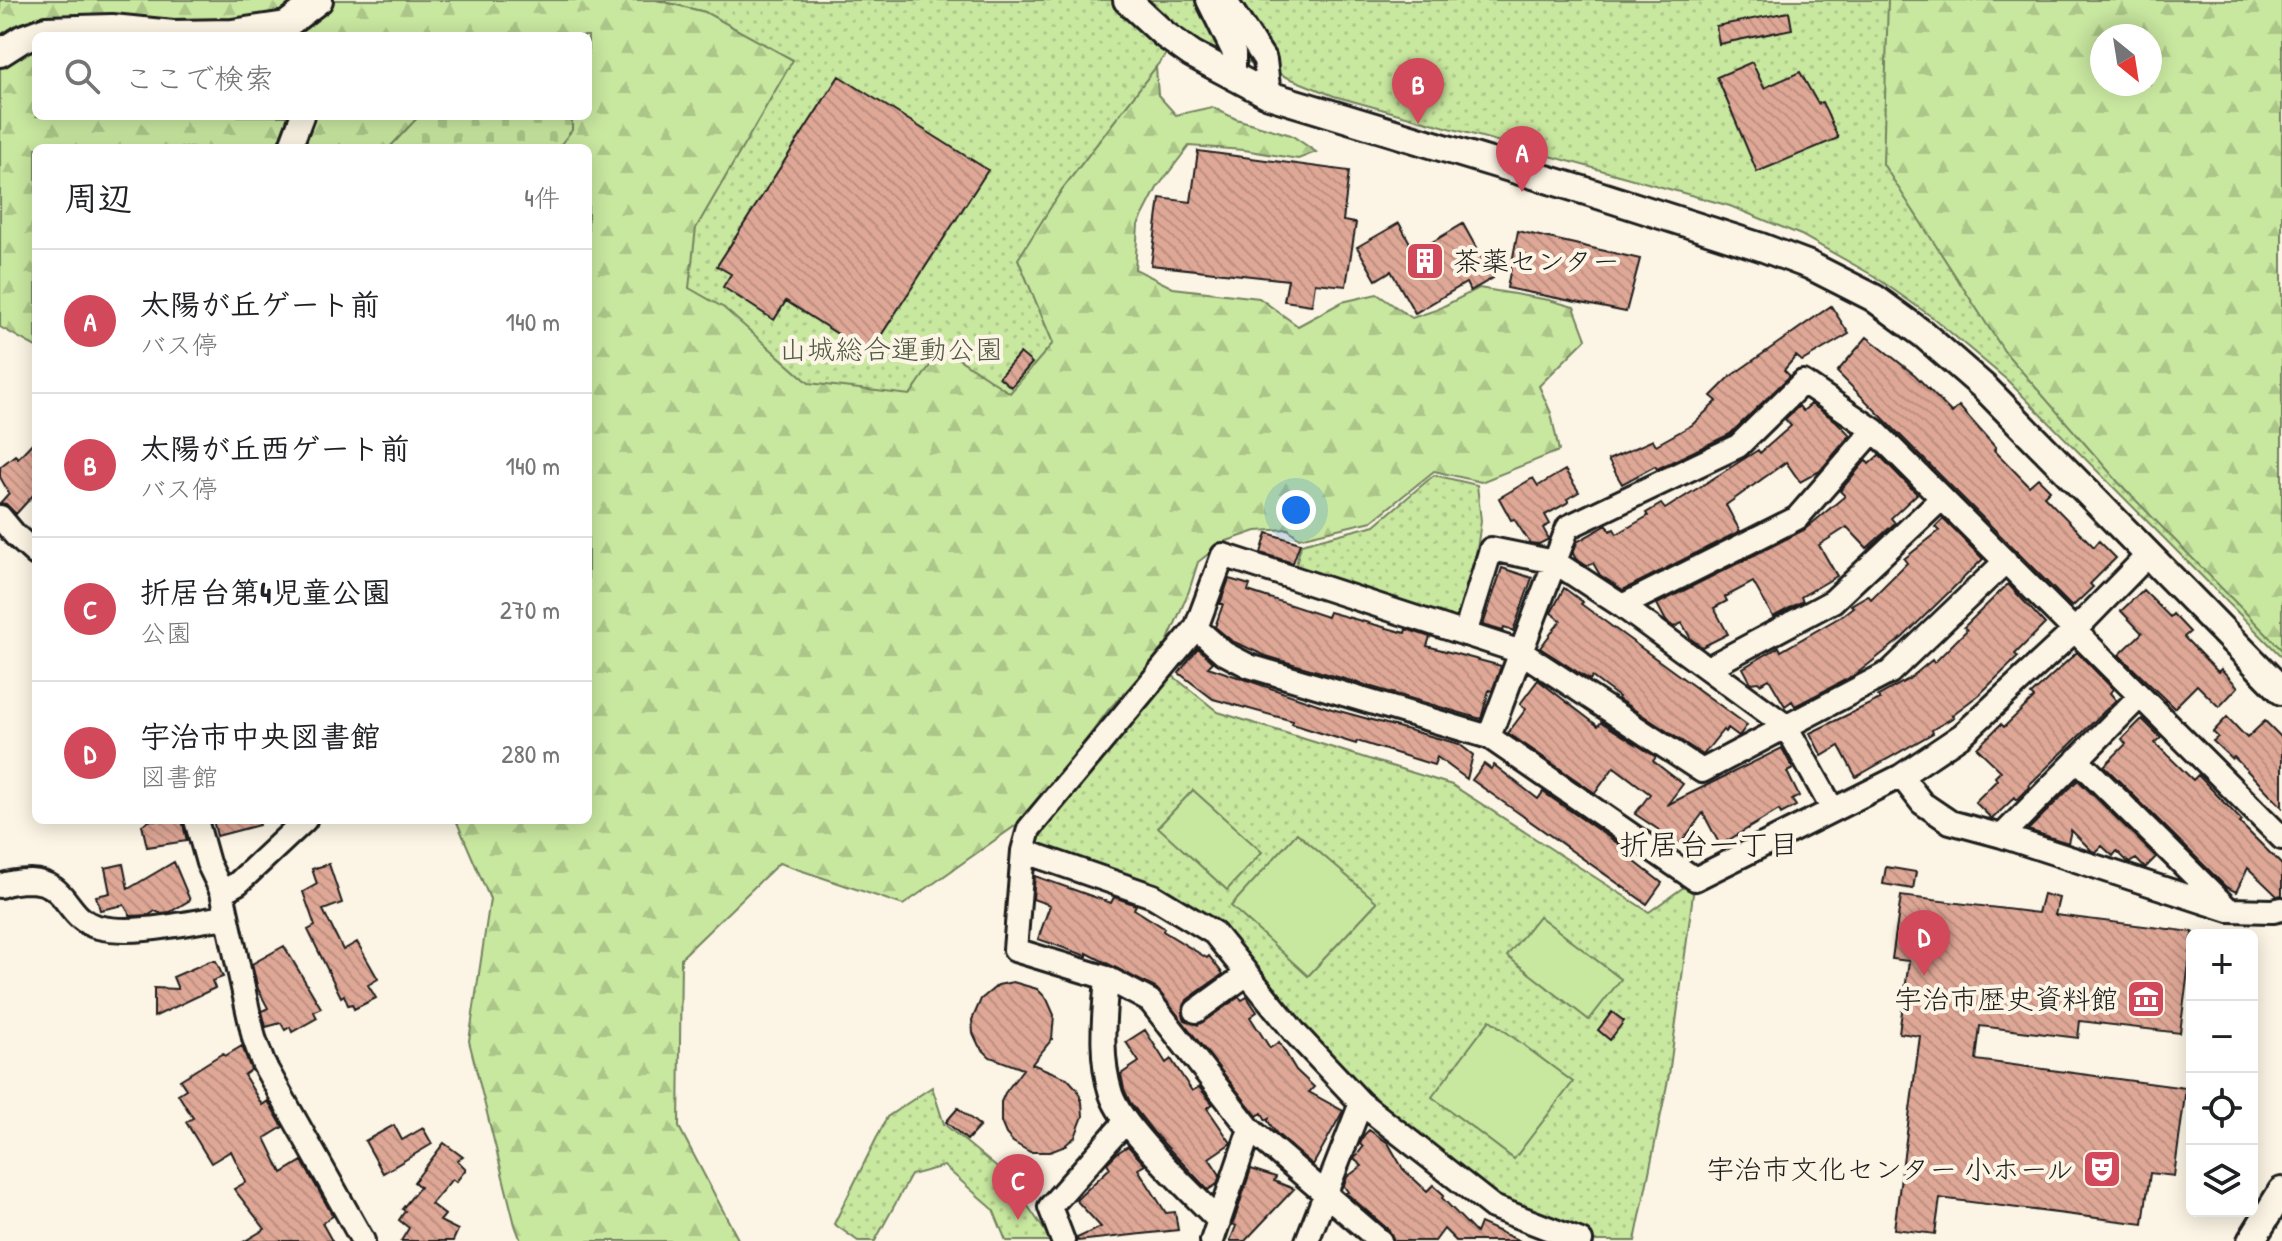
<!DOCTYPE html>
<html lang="ja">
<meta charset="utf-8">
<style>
body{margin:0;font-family:"Patrick Hand","Klee One",sans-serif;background:#f2f2f2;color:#202124}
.controls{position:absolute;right:24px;bottom:24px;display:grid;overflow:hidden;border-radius:12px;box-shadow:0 4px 20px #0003}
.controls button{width:72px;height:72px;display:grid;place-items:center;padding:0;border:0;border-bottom:2px solid #e0e0e0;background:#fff;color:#202124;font:40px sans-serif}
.compass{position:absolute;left:2090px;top:24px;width:72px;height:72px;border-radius:50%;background:#fff;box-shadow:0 4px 20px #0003;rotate:150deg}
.you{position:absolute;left:1296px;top:510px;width:28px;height:28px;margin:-20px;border:6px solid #fff;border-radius:50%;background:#1a73e8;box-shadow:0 0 0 12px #1a73e833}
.badge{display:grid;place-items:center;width:52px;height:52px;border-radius:50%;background:#d1495b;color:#fff;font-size:26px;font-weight:700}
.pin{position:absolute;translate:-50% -66px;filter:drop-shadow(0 2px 4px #0008)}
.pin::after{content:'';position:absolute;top:42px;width:28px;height:24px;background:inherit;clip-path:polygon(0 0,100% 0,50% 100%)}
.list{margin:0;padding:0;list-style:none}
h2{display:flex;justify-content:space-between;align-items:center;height:104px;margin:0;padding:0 32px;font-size:34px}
h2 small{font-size:26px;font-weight:400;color:#757577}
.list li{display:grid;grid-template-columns:52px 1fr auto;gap:24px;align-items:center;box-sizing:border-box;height:144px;padding:0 32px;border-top:2px solid #e0e0e0}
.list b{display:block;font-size:30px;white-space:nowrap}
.list p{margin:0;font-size:26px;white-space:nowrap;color:#757577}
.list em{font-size:26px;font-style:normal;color:#757577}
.icon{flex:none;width:44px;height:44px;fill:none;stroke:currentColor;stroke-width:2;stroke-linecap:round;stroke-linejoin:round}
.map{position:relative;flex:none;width:2282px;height:1241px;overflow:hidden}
.search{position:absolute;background:#fff;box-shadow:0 4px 20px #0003;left:32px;top:32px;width:560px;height:88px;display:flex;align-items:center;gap:20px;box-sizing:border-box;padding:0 28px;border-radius:12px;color:#757577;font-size:30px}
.panel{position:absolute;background:#fff;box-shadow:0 4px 20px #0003;left:32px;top:144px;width:560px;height:680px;border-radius:12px}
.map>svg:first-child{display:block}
.grass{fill:url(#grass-dots);stroke:#72825e;stroke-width:2;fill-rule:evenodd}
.forest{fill:url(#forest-firs);stroke:#72825e;stroke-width:2;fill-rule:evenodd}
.cemetery{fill:url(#cemetery-stones);stroke:#72825e;stroke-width:2}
.garden{fill:#c8e79f;stroke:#72825e;stroke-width:2}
.building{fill:url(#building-back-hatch);stroke:#1c1c1c;stroke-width:2}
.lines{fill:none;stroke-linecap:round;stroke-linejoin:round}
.minor-casing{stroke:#1c1c1c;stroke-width:28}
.tertiary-casing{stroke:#1c1c1c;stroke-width:32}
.minor{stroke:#fcf5e5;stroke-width:22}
.tertiary{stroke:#fcf5e5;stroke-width:26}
.labels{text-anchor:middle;stroke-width:8;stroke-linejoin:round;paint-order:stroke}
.poi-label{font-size:28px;fill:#1c1c1c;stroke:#fcf5e5;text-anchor:end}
.park-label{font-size:28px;fill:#505943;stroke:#fcf5e5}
.neighbourhood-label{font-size:30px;fill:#1c1c1c;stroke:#fcf5e5}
</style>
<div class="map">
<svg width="2282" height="1241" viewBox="0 0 2282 1241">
<defs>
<pattern id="grass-dots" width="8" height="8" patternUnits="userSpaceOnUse" patternTransform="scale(2)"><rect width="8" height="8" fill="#c8e79f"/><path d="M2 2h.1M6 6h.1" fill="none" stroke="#abc688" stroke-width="1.8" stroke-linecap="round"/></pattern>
<pattern id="forest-firs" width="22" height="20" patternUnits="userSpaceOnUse" patternTransform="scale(2)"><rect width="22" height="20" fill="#c8e79f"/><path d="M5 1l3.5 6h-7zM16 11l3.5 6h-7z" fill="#abc688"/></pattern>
<pattern id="cemetery-stones" width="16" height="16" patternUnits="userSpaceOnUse" patternTransform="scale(2)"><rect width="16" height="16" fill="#c8e79f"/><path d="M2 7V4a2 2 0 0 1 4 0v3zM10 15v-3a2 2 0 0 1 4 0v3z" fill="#abc688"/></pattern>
<pattern id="building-back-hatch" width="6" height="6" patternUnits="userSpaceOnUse" patternTransform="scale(2)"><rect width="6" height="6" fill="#dea796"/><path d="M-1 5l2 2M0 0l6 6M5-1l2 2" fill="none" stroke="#be8f81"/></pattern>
</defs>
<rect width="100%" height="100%" fill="#fcf5e5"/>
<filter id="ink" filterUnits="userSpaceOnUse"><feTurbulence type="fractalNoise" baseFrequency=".0125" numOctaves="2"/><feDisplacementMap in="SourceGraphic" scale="16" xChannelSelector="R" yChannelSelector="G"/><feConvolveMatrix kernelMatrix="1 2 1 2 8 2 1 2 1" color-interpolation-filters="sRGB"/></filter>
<g filter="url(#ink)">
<path class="grass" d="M656 0H2282V657L2007 380 1932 317 1874 276 1801 235 1730 206 1334 96 1196 41 1182 33 1061 191 1154 453 623 350 705 12ZM2102 36H2150V84H2102Z
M1434 475 1477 485 1481 521 1477 550 1461 617 1448 621 1295 569 1301 544 1375 525Z
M1163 668 1218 712 1452 785 1649 912 1695 879 1669 1075 1635 1241H1581L1493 1207 1361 1103 1214 933 1023 851Z
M932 1087 944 1124 1017 1184 1010 1192 1025 1202 1052 1241H1006L993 1209 944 1166 911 1175 875 1241H858L834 1224 887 1117Z"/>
<path class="forest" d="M0 0H656L705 12 793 60 696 228 689 288 724 308 809 383 910 395 942 348 1010 393 1053 343 1018 259 1061 191 1156 67 1158 95 1176 115 1212 107 1236 119 1291 135 1316 152 1298 159 1244 150 1189 146 1157 188 1138 225 1135 269 1173 288 1259 298 1298 326 1342 302 1377 294 1412 318 1436 310 1479 288 1549 300 1574 307 1586 339 1539 386 1551 413 1559 451 1481 482 1434 471 1372 521 1299 538 1288 529 1256 531 1224 542 1198 562 1189 591 1163 652 1110 708 1029 816 903 905 779 863 681 958 679 1127 739 1241H521L515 1225 469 1041 490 899 456 820H588V148H36V347L0 327ZM36 36H588V116H36Z
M1888 0H2282V650L2119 483 2004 351 1883 164ZM2150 36V84H2102V36Z"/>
<path class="cemetery" d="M419 116H572V130L558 148H389Z"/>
<path class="garden" d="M1193 790 1262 852 1227 890 1158 827Z
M1297 833 1377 902 1308 976 1231 906Z
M1539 916 1621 979 1589 1020 1507 956Z
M1490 1020 1573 1082 1514 1159 1432 1097Z"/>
<path class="building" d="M1789 12 1792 29 1719 44 1716 26Z
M1752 62 1764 88 1800 72 1818 104 1822 102 1838 138 1757 172 1717 77Z
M839 76 988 170 869 354 786 301 774 320 723 287 731 274 717 266Z
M1198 151 1349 171 1343 221 1356 223 1346 286 1315 283 1312 305 1284 301 1288 280 1151 265 1160 198 1191 202Z
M1399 223 1415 252 1463 224 1493 278 1470 291 1466 283 1415 313 1391 271 1376 280 1357 247Z
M1518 231 1640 259 1626 312 1507 288Z
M1831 306 1849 334 1802 361 1796 356 1784 370 1790 376 1730 434 1657 469 1655 466 1622 484 1608 460 1653 440 1656 445 1692 425 1717 401 1711 396 1731 376Z
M1867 337 1915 375 1952 413 1959 406 1996 448 1994 450 2029 486 2038 478 2050 490 2044 496 2094 547 2099 541 2116 558 2090 584 2093 587 2072 607 1837 372Z
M1020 353 1032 363 1011 387 999 377Z
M1811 404 1836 421 1850 435 1820 471 1800 482 1786 462 1726 505 1740 531 1623 590 1600 575 1593 563 1587 566 1576 559 1573 554 1577 542 1607 525 1610 531 1614 529 1617 534 1648 516 1646 513 1661 504 1665 509 1758 450 1760 453 1791 426 1785 419 1799 406 1803 411Z
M36 439V492L16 514 6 504 0 503 9 493 0 477V467L15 455 18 458Z
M1879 455 1917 494 1891 518 1895 523 1867 548 1847 527 1819 545 1837 576 1801 597 1803 601 1773 617 1753 582 1725 597 1727 601 1714 608 1728 634 1702 647 1691 639 1682 623 1674 627 1666 621 1657 604 1804 530 1845 496 1840 491 1866 460 1869 464Z
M1565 470 1579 492 1567 499 1569 502 1545 515 1550 524 1543 528 1549 539 1539 544 1530 543 1514 519 1511 520 1499 498 1533 478 1538 486Z
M1943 519 1983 559 1902 638 1855 675 1795 706 1792 701 1785 706 1769 679 1760 684 1758 682 1751 683 1743 668 1779 647 1781 651 1840 617 1853 607 1851 605 1868 595 1871 599 1907 563 1904 559 1939 531 1935 527Z
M1267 533 1300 543 1293 563 1261 553Z
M1502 568 1532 578 1513 631 1504 628 1503 631 1483 625Z
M1229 579 1250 585 1248 591 1327 617 1329 612 1405 633 1406 629 1430 637 1427 646 1501 666 1492 691 1489 690 1481 719 1266 656 1232 641 1215 627 1223 604H1220Z
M2008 584 2045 624 2015 654 2018 657 1980 694 1952 715 1954 717 1932 730 1933 733 1856 777 1839 746 1822 756 1810 733 1880 699 1878 696 1909 679 1932 660 1934 663 1967 630 1964 627Z
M1564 588 1583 602 1581 604 1747 725 1739 736 1728 728 1725 732 1723 730 1703 755 1618 699 1619 697 1592 677 1590 680 1540 648 1561 620 1551 613Z
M2143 590 2170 617 2173 614 2190 632 2184 637 2218 672 2221 669 2238 687 2219 707 2197 685 2174 708 2119 655 2142 633 2121 611Z
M1198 648 1213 662 1208 667 1332 709 1459 744 1473 755 1467 779 1437 757 1434 765 1357 741 1356 744 1292 724 1293 721 1213 699 1179 673Z
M2077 652 2113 689 2110 693 2116 700 2029 785 2030 787 2017 800 2015 797 1992 819 1975 802 1997 780 1995 777 2001 771 1977 748 2001 724 2004 727 2034 698 2031 695Z
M1538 680 1598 726 1601 722 1656 757 1653 761 1683 784 1667 805 1782 748 1793 769 1787 772 1799 796 1792 800 1796 806 1781 814 1779 810 1720 845 1703 813 1680 844 1635 814 1650 794 1614 767 1595 793 1508 733 1526 709 1520 704Z
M2227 717 2247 738 2265 721 2282 738V807L2234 757 2232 759 2213 741 2218 737 2213 732Z
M2142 719 2161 738 2155 743 2193 780 2198 775 2242 821 2240 823 2282 865V895L2277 896 2248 868 2236 892 2226 887 2104 766 2126 744 2122 739Z
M1484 764 1491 769 1494 765 1538 799 1543 792 1633 854 1630 858 1662 883 1647 904 1472 780Z
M2078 780 2156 857 2145 868 2136 859 2129 863 2117 851 2113 856 2102 846 2096 852 2092 851 2071 830 2068 843 2028 830Z
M151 820H182L187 841 147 847 142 825Z
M213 820H258L259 825 217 836Z
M174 862 190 900 170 912 160 913 155 911 149 915 131 916 124 905 100 910 96 896 110 893 105 868 123 864 128 889Z
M329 864 342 903 323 910 343 950 357 942 378 979 368 985 376 998 354 1009 352 1004 348 1005 344 995 341 997 308 930 315 926 303 892 317 884 312 869Z
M1886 867 1916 872 1913 889 1883 884Z
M1035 876 1111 903 1114 897 1136 905 1134 909 1164 928 1163 931 1207 958 1209 956 1223 974 1187 1000 1182 1012 1185 1020 1198 1025 1239 997 1242 1000 1247 997 1257 1012 1250 1017 1270 1048 1279 1042 1296 1070 1314 1087 1309 1092 1343 1111 1313 1165 1276 1133 1268 1121 1269 1118 1266 1120 1262 1113 1257 1116 1157 989 1087 953V956L1038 939 1050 905 1033 899Z
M2043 894 2059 898 2055 915 2193 932 2180 1033 2080 1021 2078 1038 1980 1026 1976 1060 2186 1088 2174 1176 2150 1173 2143 1224 1940 1198 1935 1234 1894 1229 1920 1036 1899 1033 1909 961 1892 959 1901 896 2038 913Z
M284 946 321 1008 314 1012 317 1018 292 1032 290 1027 285 1030 281 1023 266 1027 262 1011 268 1008 258 989 252 964Z
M210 961H216L223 977 212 981 215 988 154 1017V988L178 989 173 977Z
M1013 982 1037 989 1047 999 1054 1015 1052 1039 1032 1064 1067 1078 1077 1089 1082 1102 1083 1116 1075 1137 1063 1147 1050 1152H1030L1013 1142 1006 1134 1001 1122V1102L1005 1093 1023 1069 990 1057 979 1046 973 1033 972 1020 981 999 998 985Z
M1612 1012 1624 1021 1610 1040 1598 1030Z
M1145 1030 1166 1063 1171 1059 1192 1091 1199 1087 1213 1104 1207 1108 1231 1143 1209 1158 1220 1175 1217 1184 1208 1190 1154 1133 1130 1102 1124 1089 1121 1074 1139 1062 1126 1042Z
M242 1046 251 1070 244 1075 262 1105 268 1101 283 1127 265 1138 282 1173 302 1161 333 1216 322 1223 332 1241H245L265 1229 234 1189 246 1182 231 1151 211 1163 186 1122 193 1118 178 1094 186 1089 180 1080 223 1053 225 1056Z
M958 1108 980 1126 967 1140 946 1122Z
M394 1125 402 1140 423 1128 432 1144 383 1173 365 1141Z
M1369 1130 1388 1143 1403 1169 1427 1191 1433 1185 1444 1195 1442 1198 1476 1233 1480 1223 1520 1241H1456L1444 1229 1435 1241H1394L1389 1230 1346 1193 1348 1192 1344 1186 1347 1177 1362 1166 1354 1159 1363 1147 1360 1144 1364 1135Z
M444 1143 463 1157 457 1160 466 1169 456 1182 452 1179 431 1204 445 1215 440 1221 458 1230 453 1241H401L409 1228 399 1220 405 1211 402 1209 420 1187 414 1182Z
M1128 1146 1145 1165 1138 1169 1166 1213 1175 1212 1178 1230 1078 1241 1077 1238 1101 1227 1076 1200 1110 1168 1107 1163 1117 1153Z
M1251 1169 1276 1177 1274 1181 1294 1189 1245 1241H1230L1236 1226 1233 1224Z"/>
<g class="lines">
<g class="minor-casing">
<path id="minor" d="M1208 0 1234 53V78
M1225 0 1265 60 1269 95
M290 148 302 116
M0 517 15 535 36 554
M1622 606 1797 518 1874 430
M1196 628 1224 653 1249 666 1489 737 1695 879 1901 776 1962 735 2075 630 2148 555
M1465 634 1491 549 1555 562 1622 606 1786 726 1833 810
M1708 668 1833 601 1942 498
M1489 737 1568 527 1738 446 1803 382 1874 430 2282 838
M2077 759 2225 906
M1901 776 1922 803 1950 822 2002 836 2229 910 2273 911 2282 909
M196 820 208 863 222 892 254 1038 263 1063 363 1241
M2002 836 2140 696
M1023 851 1153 896 1214 933 1296 1034 1361 1103 1493 1207 1581 1241
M0 886C10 882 19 881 30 881 69 882 65 919 98 927 135 936 188 922 226 917
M222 892 238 883 305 820
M1107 978C1104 1016 1099 1056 1111 1094 1123 1130 1191 1191 1219 1221
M1196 1011 1247 974
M1063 1241 1050 1207 1126 1121
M1212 1241 1250 1129
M1307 1241 1361 1103
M1380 1241 1250 1129 1150 1001 1107 978 1015 950 1023 851 1029 829 1196 628 1223 555 1521 652 1702 771 1890 672 2006 561"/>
</g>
<g class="tertiary-casing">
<path id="tertiary" d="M1127 0 1165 35 1192 54 1269 95 1586 191 1761 247 1809 265 1874 298 1923 334 1985 388 2282 691
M0 53 22 39 46 30 112 28 173 34 232 33 286 25 319 0
M2251 1241 2282 1191"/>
</g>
<use href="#minor" class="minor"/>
<use href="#tertiary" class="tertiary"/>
</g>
</g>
<defs>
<g id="building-square" transform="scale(2)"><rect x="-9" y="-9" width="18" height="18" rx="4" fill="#d1495b" stroke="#fcf5e5"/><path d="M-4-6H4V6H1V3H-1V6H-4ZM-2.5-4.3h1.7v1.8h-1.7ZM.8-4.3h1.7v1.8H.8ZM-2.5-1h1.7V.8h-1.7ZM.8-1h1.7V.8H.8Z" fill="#fff"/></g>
<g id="museum-square" transform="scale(2)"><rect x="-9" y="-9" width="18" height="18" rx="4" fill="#d1495b" stroke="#fcf5e5"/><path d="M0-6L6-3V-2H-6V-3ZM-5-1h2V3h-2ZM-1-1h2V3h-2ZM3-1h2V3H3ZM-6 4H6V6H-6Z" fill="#fff"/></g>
<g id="theatre-square" transform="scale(2)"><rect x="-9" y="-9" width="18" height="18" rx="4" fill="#d1495b" stroke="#fcf5e5"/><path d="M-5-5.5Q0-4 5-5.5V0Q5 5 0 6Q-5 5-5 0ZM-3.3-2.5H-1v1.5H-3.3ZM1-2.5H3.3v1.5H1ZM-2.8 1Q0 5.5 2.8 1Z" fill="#fff"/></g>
</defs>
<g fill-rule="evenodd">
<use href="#building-square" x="1425" y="261"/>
<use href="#museum-square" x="2146" y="999"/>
<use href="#theatre-square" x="2102" y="1169"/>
</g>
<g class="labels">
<g class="poi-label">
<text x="1453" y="271" text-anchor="start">茶薬センター</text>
<text x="2118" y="1009">宇治市歴史資料館</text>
<text x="2074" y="1179">宇治市文化センター 小ホール</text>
</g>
<g class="park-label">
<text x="891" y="359">山城総合運動公園</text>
</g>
<g class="neighbourhood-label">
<text x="1709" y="855">折居台一丁目</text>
</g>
</g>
</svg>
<div class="controls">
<button>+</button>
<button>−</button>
<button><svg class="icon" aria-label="locate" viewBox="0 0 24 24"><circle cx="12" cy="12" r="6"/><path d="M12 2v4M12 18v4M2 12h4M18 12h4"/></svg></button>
<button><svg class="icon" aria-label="layers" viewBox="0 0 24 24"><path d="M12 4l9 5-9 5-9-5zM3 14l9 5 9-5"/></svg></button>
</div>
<svg class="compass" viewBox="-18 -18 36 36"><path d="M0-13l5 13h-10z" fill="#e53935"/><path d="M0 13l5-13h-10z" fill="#757577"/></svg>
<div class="you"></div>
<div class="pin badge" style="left:1522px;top:192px">A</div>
<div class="pin badge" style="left:1418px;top:124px">B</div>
<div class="pin badge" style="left:1018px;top:1220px">C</div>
<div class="pin badge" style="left:1924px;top:976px">D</div>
<div class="search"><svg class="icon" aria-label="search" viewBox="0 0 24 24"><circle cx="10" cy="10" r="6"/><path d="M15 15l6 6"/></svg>ここで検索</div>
<section class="panel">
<h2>周辺<small>4件</small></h2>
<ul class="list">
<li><span class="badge">A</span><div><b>太陽が丘ゲート前</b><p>バス停</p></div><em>140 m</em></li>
<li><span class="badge">B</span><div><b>太陽が丘西ゲート前</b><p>バス停</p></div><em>140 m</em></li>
<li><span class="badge">C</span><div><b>折居台第4児童公園</b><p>公園</p></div><em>270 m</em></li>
<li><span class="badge">D</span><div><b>宇治市中央図書館</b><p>図書館</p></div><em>280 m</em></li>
</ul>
</section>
</div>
